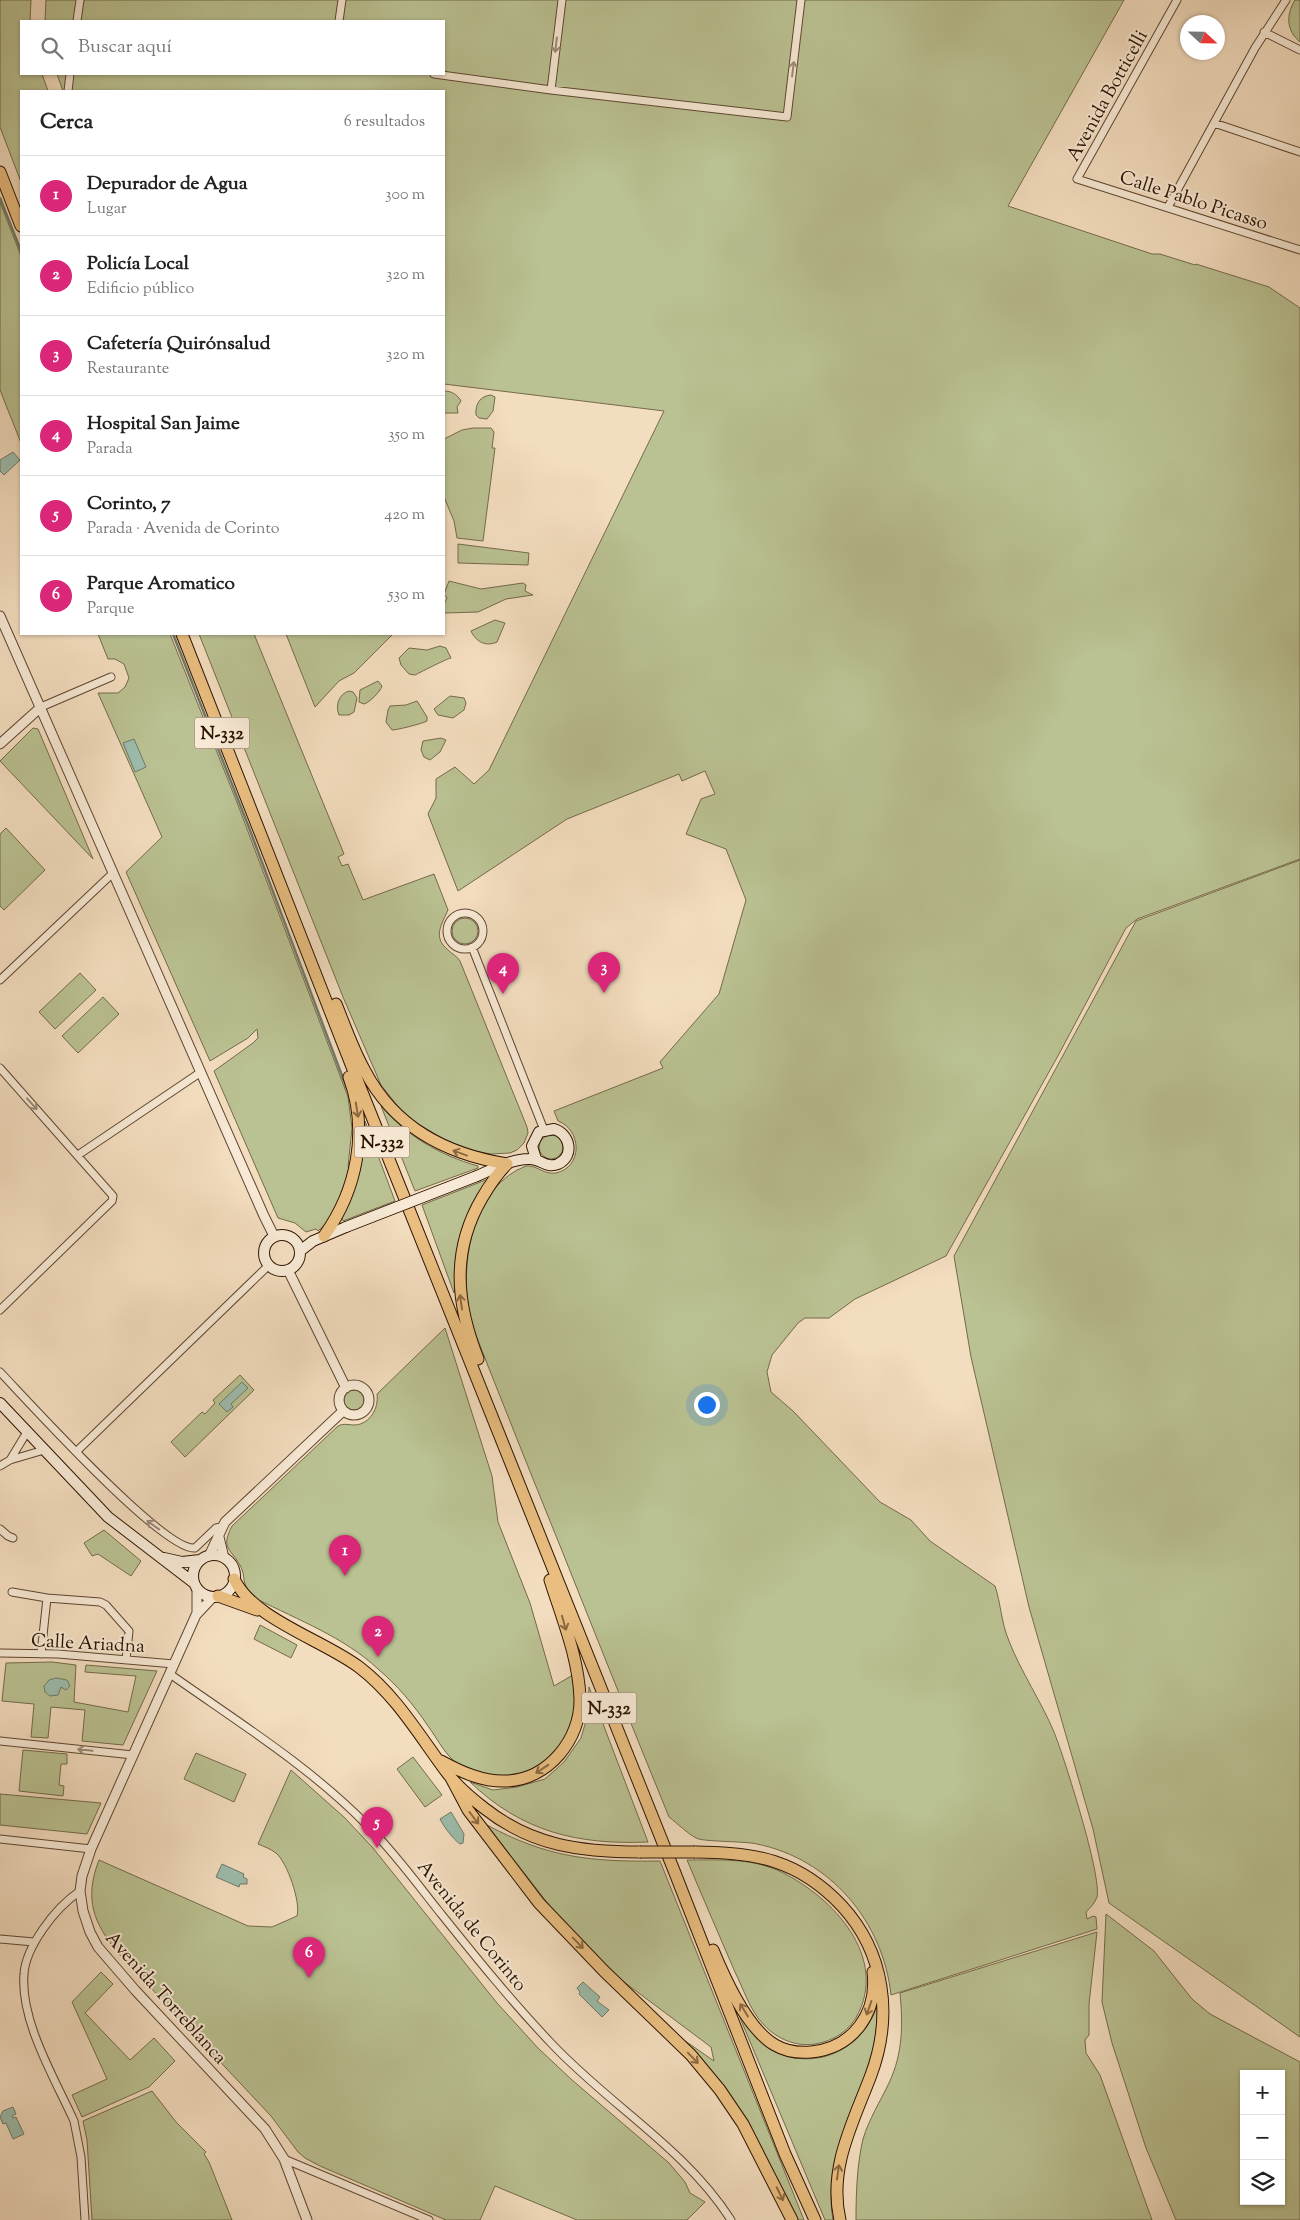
<!DOCTYPE html>
<html lang="es">
<meta charset="utf-8">
<style>
body{margin:0;font-family:"Sorts Mill Goudy",serif;background:#f2f2f2;color:#222}
.controls{position:absolute;right:15px;bottom:15px;display:grid;overflow:hidden;border-radius:0px;box-shadow:0 1px 4px #0004}
.controls button{width:45px;height:45px;display:grid;place-items:center;padding:0;border:0;border-bottom:1px solid #e0e0e0;background:#fff;color:#222;font:25px sans-serif}
.compass{position:absolute;left:1180px;top:15px;width:45px;height:45px;border-radius:50%;background:#fff;box-shadow:0 1px 4px #0004;rotate:112deg}
.you{position:absolute;left:706px;top:1404px;width:18px;height:18px;margin:-12px;border:4px solid #fff;border-radius:50%;background:#1a73e8;box-shadow:0 0 0 8px #1a73e833}
.badge{display:grid;place-items:center;width:32px;height:32px;border-radius:50%;background:#db2777;color:#fff;font-size:16px;font-weight:700}
.pin{position:absolute;translate:-50% -41px;filter:drop-shadow(0 1px 2px #0008)}
.pin::after{content:'';position:absolute;top:26px;width:18px;height:15px;background:inherit;clip-path:polygon(0 0,100% 0,50% 100%)}
.list{margin:0;padding:0;list-style:none}
h2{display:flex;justify-content:space-between;align-items:center;height:65px;margin:0;padding:0 20px;font-size:21px}
h2 small{font-size:16px;font-weight:400;color:#767676}
.list li{display:grid;grid-template-columns:32px 1fr auto;gap:15px;align-items:center;box-sizing:border-box;height:80px;padding:0 20px;border-top:1px solid #e0e0e0}
.list b{display:block;font-size:19px;white-space:nowrap}
.list p{margin:0;font-size:16px;white-space:nowrap;color:#767676}
.list em{font-size:16px;font-style:normal;color:#767676}
.icon{flex:none;width:28px;height:28px;fill:none;stroke:currentColor;stroke-width:2;stroke-linecap:round;stroke-linejoin:round}
.map{position:relative;flex:none;width:1300px;height:2220px;overflow:hidden}
.search{position:absolute;background:#fff;box-shadow:0 1px 4px #0004;left:20px;top:20px;width:425px;height:55px;display:flex;align-items:center;gap:12px;box-sizing:border-box;padding:0 18px;border-radius:0px;color:#767676;font-size:19px}
.panel{position:absolute;background:#fff;box-shadow:0 1px 4px #0004;left:20px;top:90px;width:425px;height:545px;border-radius:0px}
.map>svg:first-child{display:block}
.green{fill:#bac192;stroke:#746a49;fill-rule:evenodd}
.water{fill:#9cbdad;stroke:#707968}
.lines{fill:none;stroke-linecap:round;stroke-linejoin:round}
.stream{stroke:#707968;stroke-width:2.5}
.minor-casing{stroke:#5e4630;stroke-width:9}
.tertiary-casing{stroke:#5e4630;stroke-width:11}
.secondary-casing{stroke:#2d1400;stroke-width:12}
.trunk-casing{stroke:#2d1400;stroke-width:13}
.minor{stroke:#f7e9d5;stroke-width:7}
.tertiary{stroke:#f7e9d5;stroke-width:9}
.secondary{stroke:#f7e9d5;stroke-width:10}
.trunk{stroke:#eabe80;stroke-width:11}
.secondary-bridge-casing{stroke:#2d1400;stroke-width:12;stroke-linecap:butt}
.trunk-bridge-casing{stroke:#2d1400;stroke-width:13;stroke-linecap:butt}
.secondary-bridge{stroke:#f7e9d5;stroke-width:10}
.trunk-bridge{stroke:#eabe80;stroke-width:11}
.oneway{stroke:#9c8975}
.oneway2{stroke:#8c6940}
.labels{text-anchor:middle;stroke-width:4;stroke-linejoin:round;paint-order:stroke}
.shield{fill:#f7e9d5;stroke:#6a5440;stroke-width:1}
.shield-label{font-size:18px;font-weight:bold;fill:#2d1400}
.street-label{font-size:19px;fill:#2d1400;stroke:#f7e9d5}
</style>
<div class="map">
<svg width="1300" height="2220" viewBox="0 0 1300 2220">
<rect width="100%" height="100%" fill="#f3ddbf"/>
<filter id="stains"><feTurbulence type="fractalNoise" baseFrequency=".004" numOctaves="4"/><feColorMatrix values="0 0 0 0 .2 0 0 0 0 .09 0 0 0 0 .02 0 0 0 .5 -.17"/></filter>
<radialGradient id="worn" r=".72"><stop offset=".6" stop-color="#630" stop-opacity="0"/><stop offset="1" stop-color="#630" stop-opacity=".3"/></radialGradient>
<path class="green" d="M0 0H31L30 21H21V74H42L48 91H21V182L0 127Z
M46 0H1124L1008 206 1152 254H1160L1195 265 1196 264 1269 287 1300 308V859L1137 919 1126 928 1059 1054 946 1256 855 1299 829 1318H805L798 1323 772 1355 767 1372 771 1392 793 1411 880 1502 911 1520 930 1541 995 1586C1001 1604 1001 1622 1009 1641 1021 1672 1041 1701 1054 1732 1064 1757 1102 1876 1097 1897 1095 1903 1090 1908 1086 1912L1087 1919 1093 1916 1096 1917 1097 1929 891 1995C883 1921 830 1859 757 1844 744 1841 703 1842 696 1838 687 1833 678 1824 669 1817 621 1700 575 1582 527 1464 514 1431 501 1399 488 1366 481 1347 471 1326 468 1305 461 1256 475 1185 526 1166 537 1165 544 1175 556 1173 583 1167 582 1130 558 1121L554 1111 663 1068 660 1062 719 994 746 900 726 849 686 834 701 799 715 794 705 771 682 781 679 774 567 819 458 891 428 814 436 798V779L455 767 474 784 489 770 664 411 444 384V91H63L57 74H444V21H45Z
M1295 0H1300V42C1286 30 1286 15 1295 0Z
M0 202 21 256V443L0 390Z
M444 391C451 391 457 394 461 401L457 407 458 413H444Z
M491 395 495 397 493 411 487 419 479 418 476 415C475 404 480 396 491 395Z
M473 428H491L494 432 492 448H495L483 541 457 538 454 521 444 497V439L462 430Z
M458 544 529 553 528 565 458 563Z
M449 581 481 589 523 583 526 585 525 591 533 595 506 599 478 612 444 613V604L447 598 444 594Z
M495 620 505 623 497 642C486 647 476 642 471 631Z
M98 634H170L238 805 348 1097 352 1128 348 1167 350 1168C343 1188 336 1218 318 1231L316 1229 306 1232 295 1223 278 1218 214 1071 253 1043 258 1038 257 1029 248 1038 210 1061 126 872 162 837 98 693H118L125 687 129 678 124 664 115 659H108Z
M199 634H254L344 854 338 857 342 866 348 864 363 900 434 874 448 910C442 924 432 937 448 950 452 954 457 956 460 961L527 1127 528 1133 524 1143 517 1150 510 1153 491 1154 469 1150 445 1140 415 1122 400 1109 381 1085 343 997Z
M286 634H393L354 673 339 681 315 707Z
M440 646 446 648 451 658C448 658 417 674 415 675L409 674 401 665 399 658 409 648 427 650Z
M378 681 382 686C380 692 370 702 364 704L359 702 360 690Z
M349 691 353 692 357 698 354 712 349 715H339C335 705 339 694 349 691Z
M450 696 464 698 466 703 464 710 453 718 438 715 434 709Z
M417 701 427 717V721C421 724 397 730 392 730L386 722 388 710 390 706 406 705Z
M33 728 38 729 93 859 0 761Z
M441 738 446 740 440 752 430 760 424 757 421 750 423 741Z
M6 828 45 870 4 910 0 906V834Z
M1300 860V2037L1109 1903 1093 1829 1029 1607 971 1357 954 1256 1136 921Z
M452 931a13 13 0 1 1 26 0a13 13 0 1 1-26 0Z
M80 973 96 990 55 1029 39 1012Z
M103 997 119 1014 78 1053 62 1036Z
M381 1106C407 1136 439 1155 478 1166V1168L415 1191Z
M365 1121 395 1201 343 1221 342 1218C356 1186 364 1156 365 1121Z
M539 1147a12 12 0 1 1 24 0a12 12 0 1 1-24 0Z
M488 1179 476 1199 454 1293 422 1205Z
M445 1328 492 1476 498 1522 530 1603 554 1686 573 1675C575 1693 576 1713 569 1731 552 1772 503 1787 465 1768 446 1759 440 1742 428 1726 414 1705 397 1685 378 1669 344 1637 298 1620 257 1599 237 1582 249 1578 238 1562 235 1556 229 1552 227 1545 226 1538 229 1532 232 1526L338 1426C344 1423 348 1425 355 1425 370 1424 379 1408 377 1394Z
M240 1375 254 1390 185 1457 171 1442 202 1412 205 1414 215 1403 213 1400Z
M344 1400a10 10 0 1 1 20 0a10 10 0 1 1-20 0Z
M104 1530 141 1561 131 1576 98 1554 92 1556 84 1543Z
M260 1625 297 1645 291 1658 254 1639Z
M52 1662 76 1665 74 1702 128 1712 136 1676 85 1672 86 1665 157 1671 123 1745 82 1741 85 1710 51 1707 48 1738 31 1737 34 1704 2 1701 6 1663Z
M589 1687 648 1842C578 1845 522 1832 470 1782L493 1790 517 1787 545 1779 564 1762 581 1738 588 1714Z
M23 1750 67 1754V1764H61L59 1785 64 1786 63 1796 19 1791Z
M196 1753 246 1774 234 1802 184 1779Z
M413 1757 442 1795 425 1807 397 1769Z
M291 1770 345 1818 373 1848 497 2003 538 2048 572 2080 669 2163 685 2182 690 2193 705 2202 687 2220H577L495 2186 480 2220H446L320 2166 305 2158 298 2152 271 2116 119 1954C93 1923 84 1899 99 1860L248 1926 272 1927 297 1916C301 1902 287 1862 276 1853 271 1849 263 1846 258 1844Z
M0 1794 101 1803 87 1834 0 1825Z
M487 1825C548 1858 592 1862 660 1861L804 2220H798L742 2113 681 2038 714 2061 711 2047 620 1979 585 1945 549 1905Z
M687 1860C717 1860 750 1858 777 1870 828 1893 887 1952 859 2012 851 2030 834 2041 815 2044 796 2047 777 2039 764 2025 750 2011 744 1990 735 1972 719 1935 703 1898 687 1860Z
M1106 1914 1154 1951 1192 1999 1210 2014 1300 2062V2220H1176L1146 2148 1112 2043 1102 2002ZM1244 2074H1281V2201H1244Z
M1097 1932 1089 2004V2035L1085 2040 1086 2053 1100 2075 1152 2220H856C856 2193 857 2165 863 2139 869 2119 880 2102 889 2083 903 2053 903 2025 900 1993Z
M101 1972 113 1984 85 2013 130 2060 154 2038 175 2061 149 2087 82 2117 72 2095 107 2079 72 2002Z
M878 2003C877 2020 877 2036 872 2053 858 2108 822 2161 833 2220H825L738 2013C747 2025 755 2040 768 2048 812 2074 864 2051 878 2003Z
M152 2091 176 2122 206 2152 204 2154 209 2162 232 2220H92L87 2140 83 2121Z"/>
<path class="water" d="M13 452 20 460 4 475 0 471V460Z
M134 739 146 767 135 772 123 743Z
M242 1382 248 1388 231 1404 233 1407 227 1412 219 1404Z
M56 1678 67 1680 70 1686 66 1690 61 1687 58 1695 50 1696 45 1692 44 1686 49 1680Z
M451 1812 464 1834 463 1843 460 1844C453 1839 444 1827 440 1819Z
M222 1864 244 1874 243 1877 247 1879V1884H240L239 1887 216 1877Z
M583 1982 600 1997 597 2001 609 2010 602 2017 579 1994 580 1992 577 1988Z
M13 2107 16 2114 12 2116 13 2118 16 2117 24 2134 13 2139 6 2123 3 2124 0 2117 3 2111Z"/>
<g class="lines">
<path class="stream" d="M0 198 21 251
M173 634 248 825 347 1089"/>
<g class="minor-casing">
<path id="minor" d="M1177 0 1077 179 1300 250
M77 21 80 0
M339 21 342 0
M1264 32 1300 50
M434 74 551 90 787 117 801 0
M551 90 562 0
M68 91 70 74
M1214 123 1300 152
M1168 207 1255 48 1286 0
M41 707 111 677
M447 931a18 18 0 1 1 36 0a18 18 0 1 1-36 0Z
M472 947 544 1130
M0 980 113 873
M0 1068 113 1196 112 1201 0 1310
M78 1155 201 1072
M0 1372C27 1400 164 1552 195 1548L216 1528 221 1527
M77 1451 268 1266
M10 1460 27 1432
M0 1466 10 1460 44 1450
M0 1529 8 1536 13 1538
M12 1592 47 1598 100 1602 106 1605 129 1631 126 1660
M0 1653 58 1654 174 1664
M41 1654 47 1598
M170 1674C238 1722 309 1766 367 1825 394 1852 415 1881 438 1910 475 1956 511 2001 551 2043 609 2105 685 2148 731 2220
M0 1741 133 1755
M0 1839 91 1849
M80 1891C64 1902 54 1913 43 1929 34 1942 25 1958 24 1974 20 2021 55 2079 74 2121L81 2157 85 2220
M0 1939 34 1942
M284 2159 429 2220"/>
</g>
<g class="tertiary-casing">
<path id="tertiary" d="M0 616 264 1216 274 1236
M0 744 41 707
M288 1270 346 1388
M339 1400a15 15 0 1 1 30 0a15 15 0 1 1-30 0Z
M219 1537 224 1558
M209 1556 225 1522 343 1411
M197 1588V1613
M213 1597 196 1615 91 1849 82 1876 80 1891 83 1911 90 1932 98 1947 135 1990 265 2129 284 2159 307 2220"/>
</g>
<g class="secondary-casing">
<path id="secondary" d="M477 1176C493 1169 512 1159 529 1159 540 1158 546 1169 558 1164 575 1156 570 1134 554 1129L539 1132 532 1146 536 1159
M264 1253a18 18 0 1 1 36 0a18 18 0 1 1-36 0Z
M300 1251 313 1241 346 1227
M0 1403 108 1517 194 1583
M193 1576a21 21 0 1 1 42 0a21 21 0 1 1-42 0Z
M164 1558 182 1562 200 1560"/>
</g>
<g class="trunk-casing">
<path id="trunk" d="M0 172 21 226
M182 634 356 1077 675 1873 785 2154 815 2220
M336 1004C345 1026 353 1050 365 1071 395 1128 446 1154 507 1164
M324 1236C357 1190 369 1131 349 1077
M478 1359C456 1303 451 1251 482 1198 489 1186 497 1174 507 1164
M234 1579C253 1619 323 1640 359 1667 397 1696 420 1737 448 1774 458 1787 471 1798 484 1808 532 1846 581 1852 640 1852
M218 1596 257 1610
M441 1761C461 1772 483 1782 506 1781 548 1780 581 1739 580 1699 579 1659 562 1618 550 1580
M450 1776 468 1810 539 1903 604 1971 691 2055 720 2090 743 2124 792 2220
M695 1852C755 1852 799 1860 842 1906 885 1953 893 2016 871 2075 853 2123 828 2168 840 2220
M713 1950C725 1979 747 2029 775 2045 785 2051 799 2053 811 2052 853 2048 878 2013 873 1972"/>
</g>
<use href="#minor" class="minor"/>
<use href="#tertiary" class="tertiary"/>
<use href="#secondary" class="secondary"/>
<use href="#trunk" class="trunk"/>
<g class="secondary-bridge-casing">
<path id="secondary-bridge" d="M346 1227 477 1176"/>
</g>
<g class="trunk-bridge-casing">
<path id="trunk-bridge" d="M640 1852H695"/>
</g>
<use href="#secondary-bridge" class="secondary-bridge"/>
<use href="#trunk-bridge" class="trunk-bridge"/>
</g>
<defs><path id="oneway-shaft" d="M-6 0H5M1.5-3L5.5 0L1.5 3" fill="none" stroke-width="1.6" stroke-linecap="round" stroke-linejoin="round" transform="scale(1.25)"/></defs>
<g class="oneway">
<use href="#oneway-shaft" transform="translate(556 45) rotate(97)"/>
<use href="#oneway-shaft" transform="translate(793 69) rotate(-83)"/>
<use href="#oneway-shaft" transform="translate(32 1104) rotate(48)"/>
<use href="#oneway-shaft" transform="translate(153 1525) rotate(-144)"/>
<use href="#oneway-shaft" transform="translate(85 1750) rotate(-174)"/>
</g>
<g class="oneway2">
<use href="#oneway-shaft" transform="translate(357 1110) rotate(81)"/>
<use href="#oneway-shaft" transform="translate(460 1153) rotate(-160)"/>
<use href="#oneway-shaft" transform="translate(461 1302) rotate(-98)"/>
<use href="#oneway-shaft" transform="translate(564 1623) rotate(74)"/>
<use href="#oneway-shaft" transform="translate(542 1769) rotate(146)"/>
<use href="#oneway-shaft" transform="translate(474 1818) rotate(53)"/>
<use href="#oneway-shaft" transform="translate(578 1943) rotate(46)"/>
<use href="#oneway-shaft" transform="translate(869 2008) rotate(109)"/>
<use href="#oneway-shaft" transform="translate(744 2010) rotate(-122)"/>
<use href="#oneway-shaft" transform="translate(693 2058) rotate(46)"/>
<use href="#oneway-shaft" transform="translate(838 2172) rotate(-82)"/>
<use href="#oneway-shaft" transform="translate(780 2194) rotate(64)"/>
</g>
<g class="labels">
<g class="shield">
<rect x="194.5" y="717.5" width="55" height="31" rx="4"/>
<rect x="354.5" y="1126.5" width="55" height="31" rx="4"/>
<rect x="581.5" y="1692.5" width="55" height="31" rx="4"/>
</g>
<g class="shield-label">
<text x="222" y="739">N-332</text>
<text x="382" y="1148">N-332</text>
<text x="609" y="1714">N-332</text>
</g>
<g class="street-label">
<text transform="translate(1106 95) rotate(-61)" y="7">Avenida Botticelli</text>
<text transform="translate(1194 199) rotate(18)" y="7">Calle Pablo Picasso</text>
<text transform="translate(88 1642) rotate(3)" y="7">Calle Ariadna</text>
<text transform="translate(473 1925) rotate(51)" y="7">Avenida de Corinto</text>
<text transform="translate(167 1997) rotate(48)" y="7">Avenida Torreblanca</text>
</g>
</g>
<rect width="100%" height="100%" filter="url(#stains)"/>
<rect width="100%" height="100%" fill="url(#worn)"/>
</svg>
<div class="controls">
<button>+</button>
<button>−</button>
<button><svg class="icon" aria-label="layers" viewBox="0 0 24 24"><path d="M12 4l9 5-9 5-9-5zM3 14l9 5 9-5"/></svg></button>
</div>
<svg class="compass" viewBox="-18 -18 36 36"><path d="M0-13l5 13h-10z" fill="#e53935"/><path d="M0 13l5-13h-10z" fill="#767676"/></svg>
<div class="you"></div>
<div class="pin badge" style="left:345px;top:1576px">1</div>
<div class="pin badge" style="left:378px;top:1657px">2</div>
<div class="pin badge" style="left:604px;top:993px">3</div>
<div class="pin badge" style="left:503px;top:994px">4</div>
<div class="pin badge" style="left:377px;top:1848px">5</div>
<div class="pin badge" style="left:309px;top:1978px">6</div>
<div class="search"><svg class="icon" aria-label="search" viewBox="0 0 24 24"><circle cx="10" cy="10" r="6"/><path d="M15 15l6 6"/></svg>Buscar aquí</div>
<section class="panel">
<h2>Cerca<small>6 resultados</small></h2>
<ul class="list">
<li><span class="badge">1</span><div><b>Depurador de Agua</b><p>Lugar</p></div><em>300 m</em></li>
<li><span class="badge">2</span><div><b>Policía Local</b><p>Edificio público</p></div><em>320 m</em></li>
<li><span class="badge">3</span><div><b>Cafetería Quirónsalud</b><p>Restaurante</p></div><em>320 m</em></li>
<li><span class="badge">4</span><div><b>Hospital San Jaime</b><p>Parada</p></div><em>350 m</em></li>
<li><span class="badge">5</span><div><b>Corinto, 7</b><p>Parada · Avenida de Corinto</p></div><em>420 m</em></li>
<li><span class="badge">6</span><div><b>Parque Aromatico</b><p>Parque</p></div><em>530 m</em></li>
</ul>
</section>
</div>
